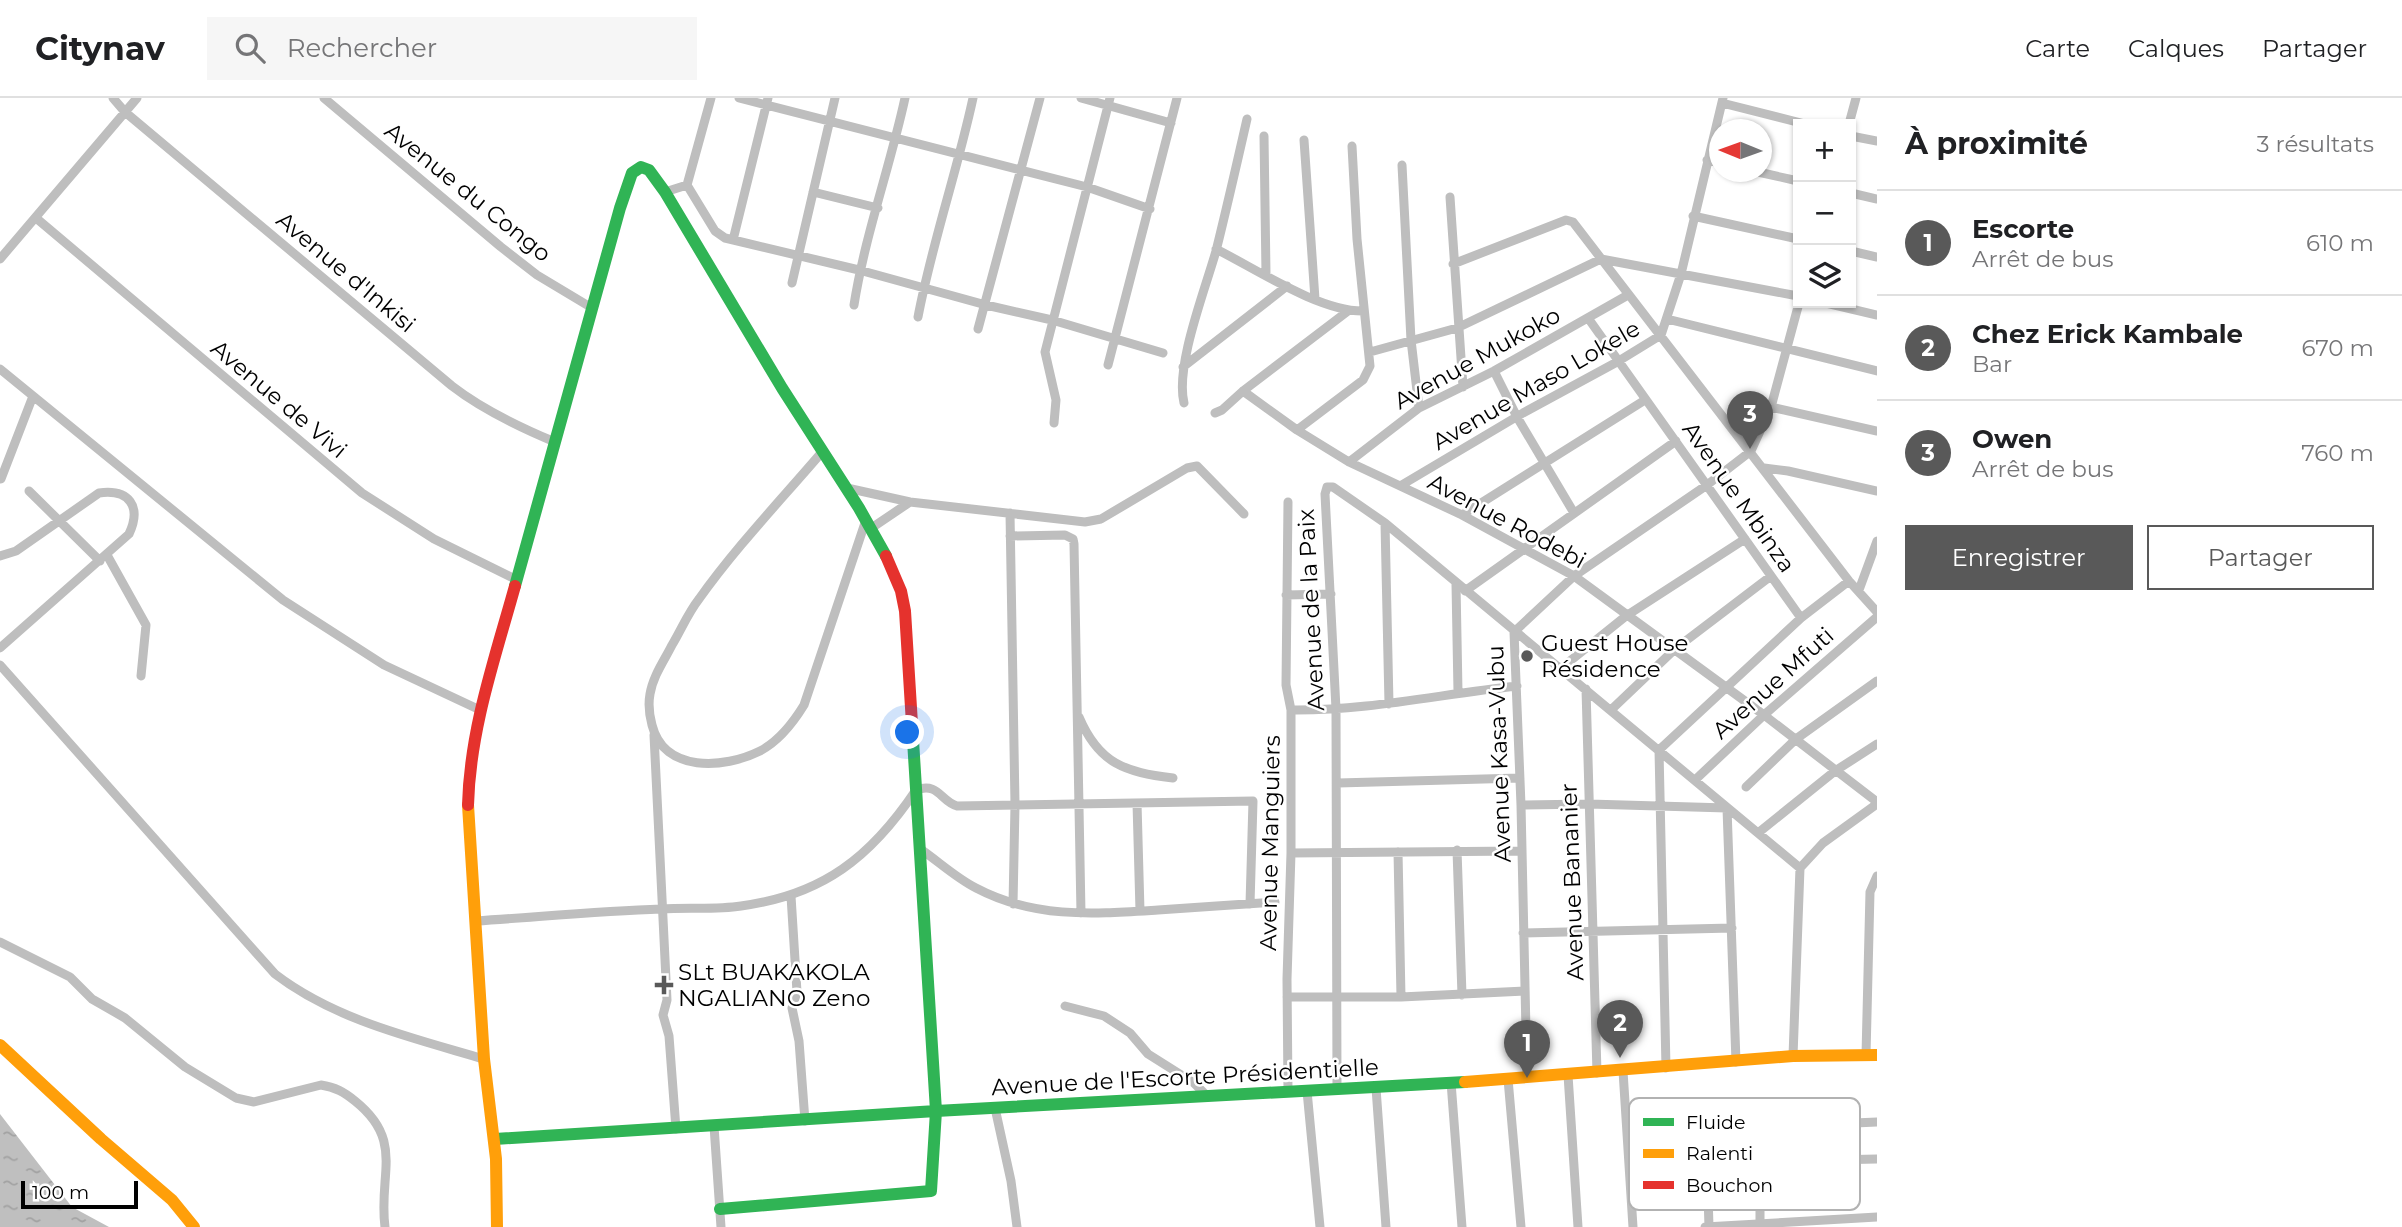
<!DOCTYPE html>
<html lang="fr">
<meta charset="utf-8">
<style>
body{margin:0;font-family:Montserrat,sans-serif;background:#f6f6f6;color:#202124}
.controls{position:absolute;right:21px;top:21px;display:grid;overflow:hidden;border-radius:0px;box-shadow:0 2px 5px #0004}
.controls button{width:63px;height:63px;display:grid;place-items:center;padding:0;border:0;border-bottom:2px solid #e0e0e0;background:#fff;color:#202124;font:35px sans-serif}
.compass{position:absolute;left:1709px;top:21px;width:63px;height:63px;border-radius:50%;background:#fff;box-shadow:0 2px 5px #0004;rotate:271deg}
.scale{position:absolute;left:21px;bottom:18px;width:117px;box-sizing:border-box;padding-left:7px;border:4px solid #000;border-top:0;font-size:19px;line-height:24px;white-space:nowrap;color:#000;-webkit-text-stroke:5px #fff;paint-order:stroke}
.you{position:absolute;left:908px;top:635px;width:24px;height:24px;margin:-18px;border:5px solid #fff;border-radius:50%;background:#1a73e8;box-shadow:0 0 0 10px #1a73e833}
.badge{display:grid;place-items:center;width:46px;height:46px;border-radius:50%;background:#595959;color:#fff;font-size:23px;font-weight:700}
.pin{position:absolute;translate:-50% -58px;filter:drop-shadow(0 2px 4px #0008)}
.pin::after{content:'';position:absolute;top:37px;width:24px;height:21px;background:inherit;clip-path:polygon(0 0,100% 0,50% 100%)}
.list{margin:0;padding:0;list-style:none}
h2{display:flex;justify-content:space-between;align-items:center;height:91px;margin:0;padding:0 28px;font-size:30px}
h2 small{font-size:23px;font-weight:400;color:#757577}
.list li{display:grid;grid-template-columns:46px 1fr auto;gap:21px;align-items:center;box-sizing:border-box;height:105px;padding:0 28px;border-top:2px solid #e0e0e0}
.list b{display:block;font-size:26px;white-space:nowrap}
.list p{margin:0;font-size:23px;white-space:nowrap;color:#757577}
.list em{font-size:23px;font-style:normal;color:#757577}
.actions{display:flex;gap:14px;padding:21px 28px}
.actions a{flex:1;padding:16px 0;border:2px solid #595959;border-radius:0px;text-align:center;font-size:24px;color:#595959}
.actions .main{background:#595959;color:#fff}
.icon{flex:none;width:38px;height:38px;fill:none;stroke:currentColor;stroke-width:2;stroke-linecap:round;stroke-linejoin:round}
.map{position:relative;flex:none;width:1877px;height:1129px;overflow:hidden}
header{display:flex;align-items:center;gap:42px;box-sizing:border-box;height:98px;padding:0 35px;background:#fff;border-bottom:2px solid #e0e0e0}
header strong{font-size:33px}
nav{display:flex;gap:38px;margin-inline-start:auto;font-size:24px}
.search{width:490px;height:63px;background:#f6f6f6;display:flex;align-items:center;gap:18px;box-sizing:border-box;padding:0 24px;border-radius:0px;color:#757577;font-size:26px}
main{display:flex}
aside{flex:1;background:#fff}
.map>svg:first-child{display:block}
.water{fill:url(#water-ripples)}
.lines{fill:none;stroke-linecap:round;stroke-linejoin:round}
.street{stroke:#bebebe;stroke-width:9}
.fast{stroke:#30b455;stroke-width:12}
.slow{stroke:#ff9f0a;stroke-width:12}
.jam{stroke:#e5322d;stroke-width:12}
.poi-dot{fill:#595959;stroke:#fff;stroke-width:2.5}
.labels{text-anchor:middle;stroke-width:5;stroke-linejoin:round;paint-order:stroke}
.street-label{font-size:23px;fill:#000;stroke:#fff}
.poi-label{font-size:23px;fill:#000;stroke:#fff;text-anchor:start}
.key{fill:#fff;stroke:#b2b2b2;stroke-width:2}
.key-label{font-size:19px;fill:#000}
</style>
<header>
<strong>Citynav</strong>
<div class="search"><svg class="icon" aria-label="search" viewBox="0 0 24 24"><circle cx="10" cy="10" r="6"/><path d="M15 15l6 6"/></svg>Rechercher</div>
<nav><a>Carte</a><a>Calques</a><a>Partager</a></nav>
</header>
<main>
<div class="map">
<svg width="1877" height="1129" viewBox="0 0 1877 1129">
<defs>
<pattern id="water-ripples" width="26" height="14" patternUnits="userSpaceOnUse" patternTransform="scale(1.75)"><rect width="26" height="14" fill="#bfbfbf"/><path d="M2 4q2-2 4 0t4 0M15 11q2-2 4 0t4 0" fill="none" stroke="#a2a2a2"/></pattern>
</defs>
<rect width="100%" height="100%" fill="#fff"/>
<path class="water" d="M0 1016 72 1109 109 1129H0Z"/>
<g class="lines">
<path class="street" d="M113 0 125 14 452 288C483 312 519 329 555 344
M324 0 501 149 537 177 592 210
M739 0 1087 89 1150 111
M1081 0 1171 25
M1722 5 1805 26
M1849 26 1856 0
M1264 38 1266 176
M1851 38 1877 43
M1304 42 1315 201
M1707 62 1720 65
M1402 67 1411 242 1419 310
M1758 74 1798 83
M687 87 711 0
M665 94 687 87 715 133 725 140 859 172 986 207 1052 222 1163 255
M813 94 878 110
M1851 95 1877 101
M1450 99 1463 289
M1693 118 1798 141
M36 120 362 395 434 441 517 482
M733 142 768 0
M1216 151C1256 171 1320 214 1364 213
M1851 153 1877 159
M0 161 137 0
M1453 166 1566 122 1573 124 1849 483 1877 514
M792 185 835 0
M1826 205 1877 217
M854 207C865 137 890 69 905 0
M918 219C932 145 957 74 973 0
M1588 220 1801 520
M1667 221 1877 273
M978 231 1040 0
M1370 254 1457 230 1601 161 1798 198
M1108 267 1177 0
M1183 269 1287 188
M0 271 283 502 384 567 480 612
M1494 273 1517 319 1574 415
M1243 293 1297 332 1349 364 1462 417 1574 478 1764 617 1877 704
M1184 305C1175 268 1205 192 1216 153 1227 109 1237 65 1247 21
M1771 309 1877 333
M1215 315 1222 312 1243 293 1348 213
M1054 325 1056 302 1045 254 1110 0
M1297 332 1363 282 1370 268 1357 141 1352 48
M822 354C781 402 736 449 699 501 688 515 681 532 672 547 664 563 653 578 650 596 648 607 649 616 652 627 664 675 724 671 760 653 779 643 793 625 804 607L866 422
M1349 364 1419 310 1494 273 1628 197
M1764 370 1788 373 1877 393
M1 381 33 298
M1400 388 1523 315 1617 264 1661 237 1681 176 1723 0
M847 390 910 404 1085 424 1101 421 1187 370 1197 368 1244 416
M29 393 100 463
M1288 404 1286 587 1291 612V755L1287 881 1288 994
M1010 415 1015 707 1013 806
M1462 417 1645 302
M1385 425 1389 606
M870 431 910 404
M1010 438 1065 437 1073 441 1074 446 1081 815
M107 457 146 527 141 578
M0 458 16 453 99 395C129 391 142 408 129 436L0 550
M1456 486 1458 594
M1859 492 1877 443
M1465 493 1676 343
M1286 497 1331 496
M0 567 275 876C335 922 413 940 484 961
M1560 571 1626 518 1745 441
M1586 591 1597 975
M1612 611 1675 551 1771 478
M1291 612C1367 613 1441 596 1517 588
M1079 619C1099 666 1125 674 1173 680
M654 637 667 902 663 917 669 938 676 1031
M1695 682 1764 617 1877 519
M1338 685 1520 680
M1746 689 1796 641 1877 583
M1137 705 1140 813
M1521 707 1589 706 1727 710 1736 964
M1758 735 1835 673 1877 646
M919 750C938 763 956 780 976 790 1035 821 1094 816 1158 812 1197 809 1236 807 1275 804
M1457 752 1462 897
M1398 754 1401 899
M1291 755 1521 753
M1800 770 1823 745 1877 706
M791 798 797 894 792 910 799 943 805 1023
M476 823C538 819 600 813 661 811 688 809 715 812 741 808 823 797 871 759 916 692 939 684 940 703 957 708L1253 703 1250 806
M1523 835 1732 830
M0 844 70 879 92 901 125 920 185 969 236 1000 254 1004 321 987C335 989 344 994 355 1003 405 1043 378 1076 385 1129
M1287 899H1401L1525 893
M1065 908 1104 918 1130 935 1148 956 1194 985 1207 998
M1866 957 1870 794 1877 778
M1793 958 1800 770
M1666 970 1659 652 1801 520 1849 483
M1623 973 1633 1129
M1568 977 1578 1129
M1527 979 1521 707 1514 534 1574 478 1707 387 1751 353 1771 309 1799 205
M1508 981 1521 1129
M1451 984 1462 1129
M1376 990 1386 1129
M1337 991 1336 611 1325 396 1327 389H1333L1385 425 1800 770
M1307 993 1320 1129
M995 1010 1011 1083 1017 1129
M714 1028 721 1129
M1760 1029V1126
M1706 1031 1709 1129
M1628 1035 1877 1024
M1831 1062 1877 1061
M1705 1129 1877 1119"/>
<path class="fast" d="M515 488 620 110 632 75 641 69 649 72 665 94 782 290 859 410 886 458
M495 1041 936 1013 1465 984
M720 1111 931 1093 936 1013 913 642"/>
<path class="slow" d="M468 707 484 961 496 1061 497 1129
M0 947 101 1041 172 1102 194 1129
M1465 984 1793 958 1877 957"/>
<path class="jam" d="M886 458 901 493 905 513 913 642
M468 707C470 631 495 560 515 488"/>
</g>
<g class="poi-dot">
<circle cx="1527" cy="558" r="7"/>
<path d="M660.5 876.5h7v7h7v7h-7v7h-7v-7h-7v-7h7z"/>
</g>
<g class="labels">
<g class="street-label">
<text transform="translate(468 94) rotate(39)" y="8">Avenue du Congo</text>
<text transform="translate(346 174) rotate(40)" y="8">Avenue d'Inkisi</text>
<text transform="translate(1477 260) rotate(-29)" y="8">Avenue Mukoko</text>
<text transform="translate(1536 287) rotate(-30)" y="8">Avenue Maso Lokele</text>
<text transform="translate(279 301) rotate(40)" y="8">Avenue de Vivi</text>
<text transform="translate(1739 399) rotate(55)" y="8">Avenue Mbinza</text>
<text transform="translate(1507 423) rotate(28)" y="8">Avenue Rodebi</text>
<text transform="translate(1311 512) rotate(-93)" y="8">Avenue de la Paix</text>
<text transform="translate(1773 585) rotate(-42)" y="8">Avenue Mfuti</text>
<text transform="translate(1499 656) rotate(-92)" y="8">Avenue Kasa-Vubu</text>
<text transform="translate(1270 745) rotate(-89)" y="8">Avenue Manguiers</text>
<text transform="translate(1572 784) rotate(-92)" y="8">Avenue Bananier</text>
<text transform="translate(1185 979) rotate(-3)" y="8">Avenue de l'Escorte Présidentielle</text>
</g>
<g class="poi-label">
<text x="1541" y="553">Guest House<tspan x="1541" dy="26">Résidence</tspan></text>
<text x="678" y="882">SLt BUAKAKOLA<tspan x="678" dy="26">NGALIANO Zeno</tspan></text>
</g>
</g>
<rect x="1629" y="1000" width="231" height="112" rx="10" class="key"/>
<rect x="1643" y="1020" width="31" height="8" fill="#30b455"/>
<rect x="1643" y="1051" width="31" height="9" fill="#ff9f0a"/>
<rect x="1643" y="1083" width="31" height="8" fill="#e5322d"/>
<g class="key-label">
<text x="1686" y="1031">Fluide</text>
<text x="1686" y="1062">Ralenti</text>
<text x="1686" y="1094">Bouchon</text>
</g>
</svg>
<div class="controls">
<button>+</button>
<button>−</button>
<button><svg class="icon" aria-label="layers" viewBox="0 0 24 24"><path d="M12 4l9 5-9 5-9-5zM3 14l9 5 9-5"/></svg></button>
</div>
<svg class="compass" viewBox="-18 -18 36 36"><path d="M0-13l5 13h-10z" fill="#e53935"/><path d="M0 13l5-13h-10z" fill="#757577"/></svg>
<div class="scale">100 m</div>
<div class="you"></div>
<div class="pin badge" style="left:1527px;top:980px">1</div>
<div class="pin badge" style="left:1620px;top:960px">2</div>
<div class="pin badge" style="left:1750px;top:351px">3</div>
</div>
<aside>
<h2>À proximité<small>3 résultats</small></h2>
<ul class="list">
<li><span class="badge">1</span><div><b>Escorte</b><p>Arrêt de bus</p></div><em>610 m</em></li>
<li><span class="badge">2</span><div><b>Chez Erick Kambale</b><p>Bar</p></div><em>670 m</em></li>
<li><span class="badge">3</span><div><b>Owen</b><p>Arrêt de bus</p></div><em>760 m</em></li>
</ul>
<div class="actions"><a class="main">Enregistrer</a><a>Partager</a></div>
</aside>
</main>
